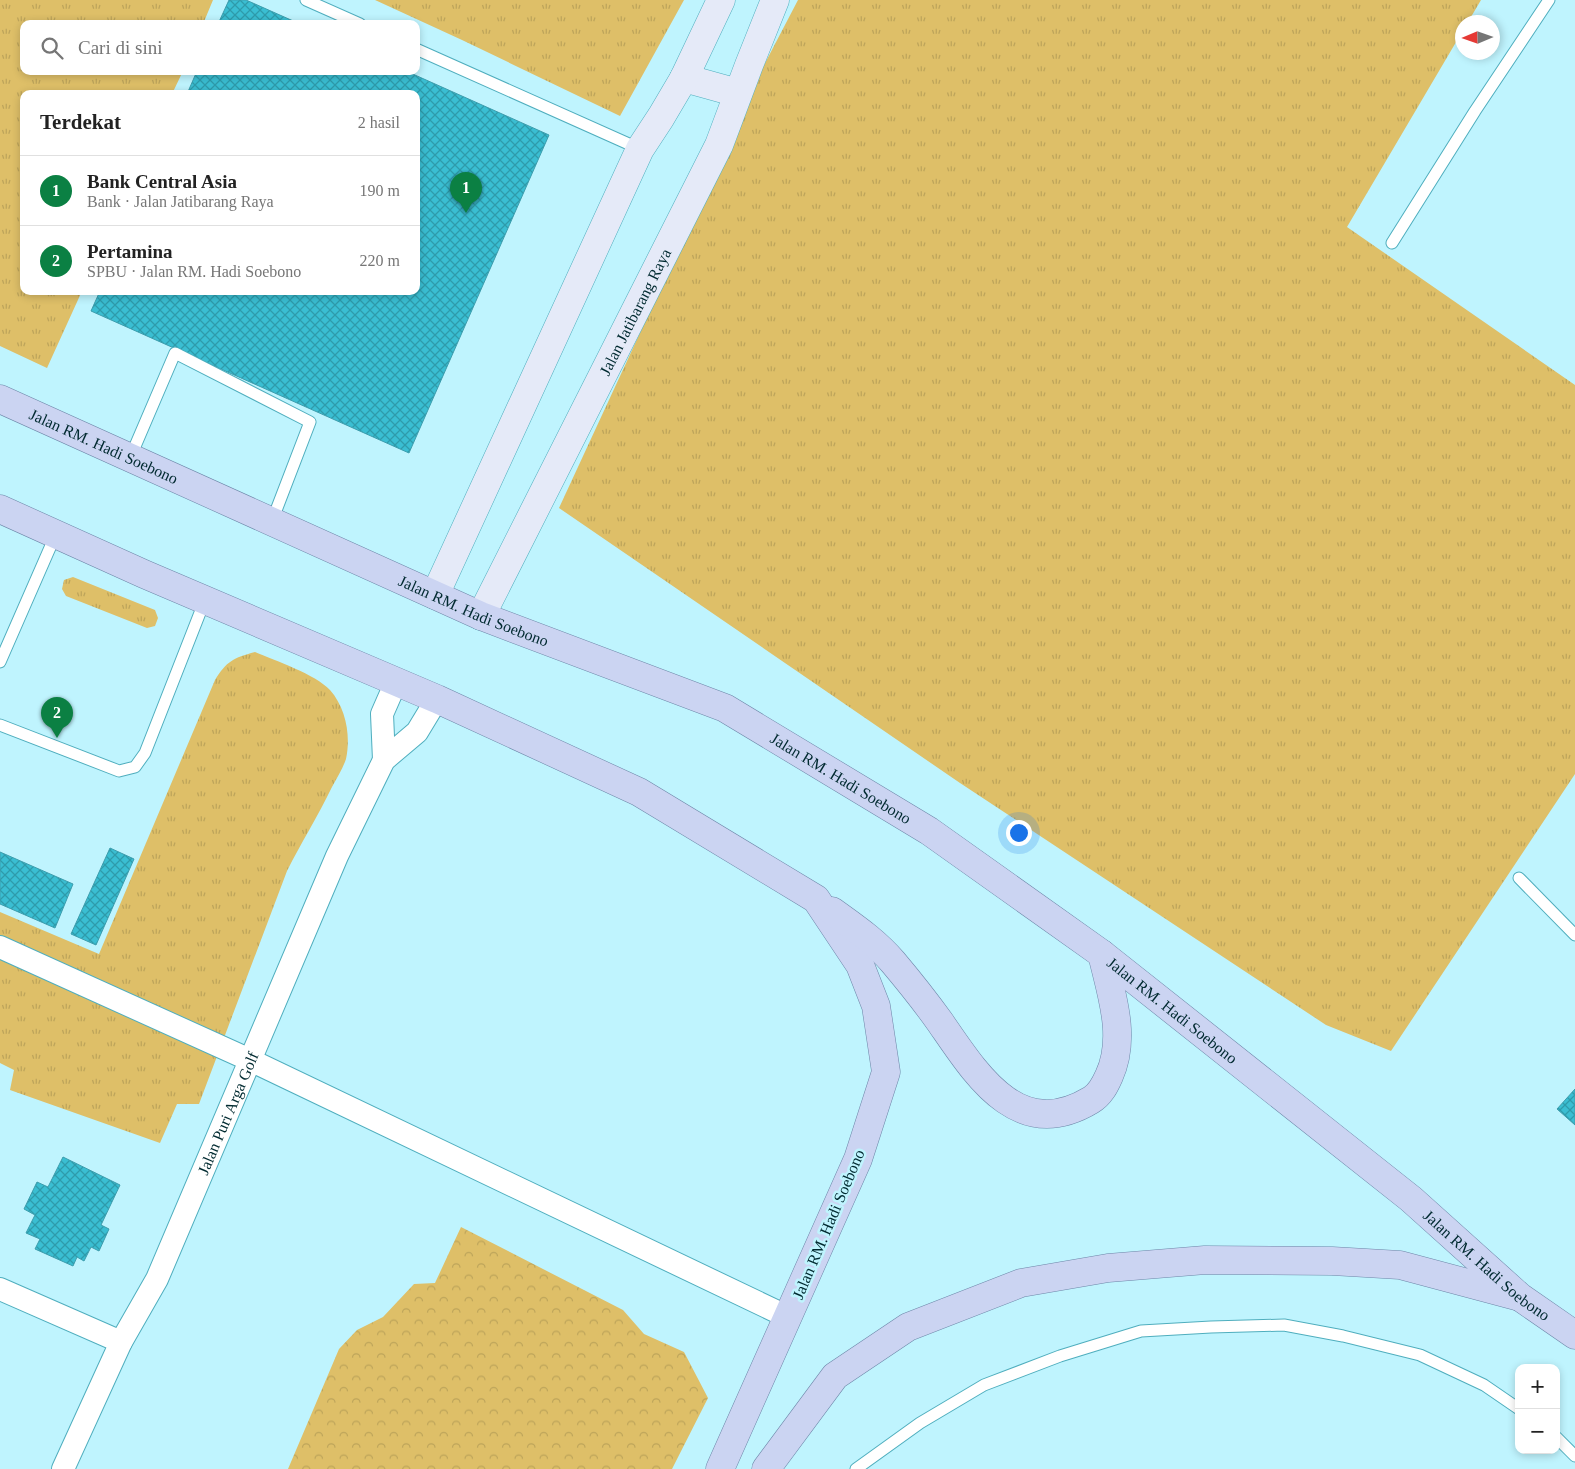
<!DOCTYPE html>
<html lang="id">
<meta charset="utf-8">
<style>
body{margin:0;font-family:Georgia,serif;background:#f2f2f2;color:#222}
.controls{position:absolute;right:15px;bottom:15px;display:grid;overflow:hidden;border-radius:10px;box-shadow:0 2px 8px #0003}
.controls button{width:45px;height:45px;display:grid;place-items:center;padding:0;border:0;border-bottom:1px solid #e0e0e0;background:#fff;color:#222;font:25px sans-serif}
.compass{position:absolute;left:1455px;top:15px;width:45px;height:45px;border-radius:50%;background:#fff;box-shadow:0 2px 8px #0003;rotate:268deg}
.you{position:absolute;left:1018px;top:832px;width:18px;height:18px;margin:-12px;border:4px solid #fff;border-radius:50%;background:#1a73e8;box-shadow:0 0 0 8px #1a73e833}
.badge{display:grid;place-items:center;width:32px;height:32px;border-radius:50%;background:#0b8043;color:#fff;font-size:16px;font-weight:700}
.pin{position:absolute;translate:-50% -41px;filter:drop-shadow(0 1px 2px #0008)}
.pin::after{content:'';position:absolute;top:26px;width:18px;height:15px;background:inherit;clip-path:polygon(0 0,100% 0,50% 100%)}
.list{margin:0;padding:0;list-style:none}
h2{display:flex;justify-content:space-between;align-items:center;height:65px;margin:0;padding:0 20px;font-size:21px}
h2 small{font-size:16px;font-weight:400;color:#767676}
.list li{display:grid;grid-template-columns:32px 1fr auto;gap:15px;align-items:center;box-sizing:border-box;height:70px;padding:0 20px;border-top:1px solid #e0e0e0}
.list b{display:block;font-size:19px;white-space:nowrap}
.list p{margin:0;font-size:16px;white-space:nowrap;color:#767676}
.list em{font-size:16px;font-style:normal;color:#767676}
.icon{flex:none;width:28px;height:28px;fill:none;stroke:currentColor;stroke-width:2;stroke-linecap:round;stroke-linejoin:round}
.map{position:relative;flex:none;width:1575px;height:1469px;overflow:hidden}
.search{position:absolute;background:#fff;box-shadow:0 2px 8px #0003;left:20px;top:20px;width:400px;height:55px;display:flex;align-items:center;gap:12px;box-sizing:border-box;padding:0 18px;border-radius:10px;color:#767676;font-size:19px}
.panel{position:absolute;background:#fff;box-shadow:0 2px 8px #0003;left:20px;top:90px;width:400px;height:205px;border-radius:10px}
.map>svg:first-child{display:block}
.grass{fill:url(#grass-tufts)}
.forest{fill:url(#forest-crowns)}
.building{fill:url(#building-cross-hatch);stroke:#3c9dad}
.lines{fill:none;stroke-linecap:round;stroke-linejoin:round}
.lane-casing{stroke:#4faebe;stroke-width:13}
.street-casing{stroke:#4faebe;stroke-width:24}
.secondary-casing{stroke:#4faebe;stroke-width:29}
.primary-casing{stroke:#6d86a8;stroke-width:29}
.lane{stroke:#fff;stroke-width:11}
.street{stroke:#fff;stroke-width:22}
.secondary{stroke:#e5eaf8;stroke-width:28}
.primary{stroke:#cbd4f2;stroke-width:28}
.labels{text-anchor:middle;stroke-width:5;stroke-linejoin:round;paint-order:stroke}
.street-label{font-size:16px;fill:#002a30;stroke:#bff4fe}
</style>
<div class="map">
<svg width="1575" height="1469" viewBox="0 0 1575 1469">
<defs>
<pattern id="grass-tufts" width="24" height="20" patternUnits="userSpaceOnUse" patternTransform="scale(1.25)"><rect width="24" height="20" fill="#debf68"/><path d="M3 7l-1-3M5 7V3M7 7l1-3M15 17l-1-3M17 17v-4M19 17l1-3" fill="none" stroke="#bda45a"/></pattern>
<pattern id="forest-crowns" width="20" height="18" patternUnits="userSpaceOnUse" patternTransform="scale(1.25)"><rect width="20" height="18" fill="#debf68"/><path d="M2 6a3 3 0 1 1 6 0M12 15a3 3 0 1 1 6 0" fill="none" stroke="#bda45a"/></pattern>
<pattern id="building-cross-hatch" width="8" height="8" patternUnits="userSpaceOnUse" patternTransform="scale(1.25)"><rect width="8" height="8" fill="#3abed2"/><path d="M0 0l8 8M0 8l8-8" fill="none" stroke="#2e9bab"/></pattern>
</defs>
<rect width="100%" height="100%" fill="#bff4fe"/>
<path class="grass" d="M0 0H213L203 24H24V71H183L172 94H24V291H82L47 368 0 346Z
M375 0H684L620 116 462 40Z
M798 0H1481L1468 22H1462V32L1347 227 1575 385V774L1391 1051 1326 1025 960 783 559 508 763 67Z
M73 577 155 610 158 618 155 626 147 628 66 596 62 589 64 580Z
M255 652C276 661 315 674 330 690 346 708 351 736 346 759 343 768 337 778 332 787 318 816 301 843 287 871L199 1104H177L160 1143 10 1090 14 1070 0 1063V912L99 954 215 680C227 661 233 658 255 652Z"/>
<path class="forest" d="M461 1227 623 1310 644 1334 684 1352 708 1398 672 1469H288L339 1349 357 1330 383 1317 414 1284 435 1283Z"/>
<path class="building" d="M229 0H246L300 24H218Z
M197 71H406L549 135 409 453 91 311 100 291H416V94H187Z
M110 848 134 859 96 945 71 934Z
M0 852 73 884 55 928 0 904Z
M1575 1089V1125L1557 1109Z
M63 1157 120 1185 101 1225 109 1229 99 1251 91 1247 84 1261 77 1257 73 1266 35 1249 40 1239 26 1233 35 1215 24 1209 37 1182 48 1187Z"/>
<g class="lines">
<g class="lane-casing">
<path id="lane" d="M306 0 360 24
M416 49 640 149
M1392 243 1475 111 1549 0
M130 458 175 353 310 422 272 521
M0 662 56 534
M0 725 119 771 135 767 145 753 205 600
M1519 878 1575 935
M1556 1437 1575 1456
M856 1469 920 1423 984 1385 1060 1356 1141 1331 1211 1327 1284 1325 1343 1336 1420 1355 1484 1385 1519 1409"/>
</g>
<g class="street-casing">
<g id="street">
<path d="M384 760 382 714 396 682"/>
<path d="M0 947 250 1060 788 1317"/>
<path id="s1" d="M0 1289 121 1342 157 1279 337 856 384 760 417 732 437 699"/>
<path d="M63 1469 121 1342"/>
</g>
</g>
<g class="secondary-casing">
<g id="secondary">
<path d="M684 78 738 93"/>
<path d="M435 595 640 149 661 117 684 78 721 0"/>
<path id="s2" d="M481 616 719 145 749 65 775 0"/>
</g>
</g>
<g class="primary-casing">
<g id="primary">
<path id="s3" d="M0 399 481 616 725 708 929 831 1102 954 1411 1199 1520 1297 1575 1335"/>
<path d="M0 509 144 574 437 699 639 792 816 899 860 965 876 1006 886 1072 858 1159 720 1469"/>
<path d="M832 911C854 927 875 941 893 962 909 981 925 1001 940 1022 976 1074 1018 1144 1091 1100 1100 1095 1105 1085 1109 1076 1127 1037 1111 993 1102 954"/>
<path d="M766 1469 835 1376 908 1327 1021 1283 1108 1268 1205 1260 1332 1261 1400 1265 1516 1296"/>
</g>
</g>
<use href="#lane" class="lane"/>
<use href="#street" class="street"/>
<use href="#secondary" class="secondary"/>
<use href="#primary" class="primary"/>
</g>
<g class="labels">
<g class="street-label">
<text dy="6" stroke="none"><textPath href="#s2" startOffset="341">Jalan Jatibarang Raya</textPath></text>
<text dy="6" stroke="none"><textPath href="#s3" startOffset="114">Jalan RM. Hadi Soebono</textPath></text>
<text dy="6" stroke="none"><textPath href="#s3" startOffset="519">Jalan RM. Hadi Soebono</textPath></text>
<text dy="6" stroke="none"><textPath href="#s3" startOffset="924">Jalan RM. Hadi Soebono</textPath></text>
<text dy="6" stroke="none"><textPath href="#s3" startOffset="1329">Jalan RM. Hadi Soebono</textPath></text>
<text dy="6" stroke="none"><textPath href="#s1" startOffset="385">Jalan Puri Arga Golf</textPath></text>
<text transform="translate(828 1224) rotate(-67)" y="6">Jalan RM. Hadi Soebono</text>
<text dy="6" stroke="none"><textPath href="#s3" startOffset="1734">Jalan RM. Hadi Soebono</textPath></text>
</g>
</g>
</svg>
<div class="controls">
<button>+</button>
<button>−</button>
</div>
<svg class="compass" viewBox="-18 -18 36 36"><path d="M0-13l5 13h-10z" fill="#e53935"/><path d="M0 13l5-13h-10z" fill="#767676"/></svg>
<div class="you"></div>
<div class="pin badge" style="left:466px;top:213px">1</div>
<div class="pin badge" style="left:57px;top:738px">2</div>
<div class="search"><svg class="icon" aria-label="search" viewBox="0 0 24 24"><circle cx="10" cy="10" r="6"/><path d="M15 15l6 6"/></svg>Cari di sini</div>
<section class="panel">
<h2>Terdekat<small>2 hasil</small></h2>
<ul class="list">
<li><span class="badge">1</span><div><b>Bank Central Asia</b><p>Bank · Jalan Jatibarang Raya</p></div><em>190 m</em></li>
<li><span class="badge">2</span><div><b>Pertamina</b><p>SPBU · Jalan RM. Hadi Soebono</p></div><em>220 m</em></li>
</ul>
</section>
</div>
